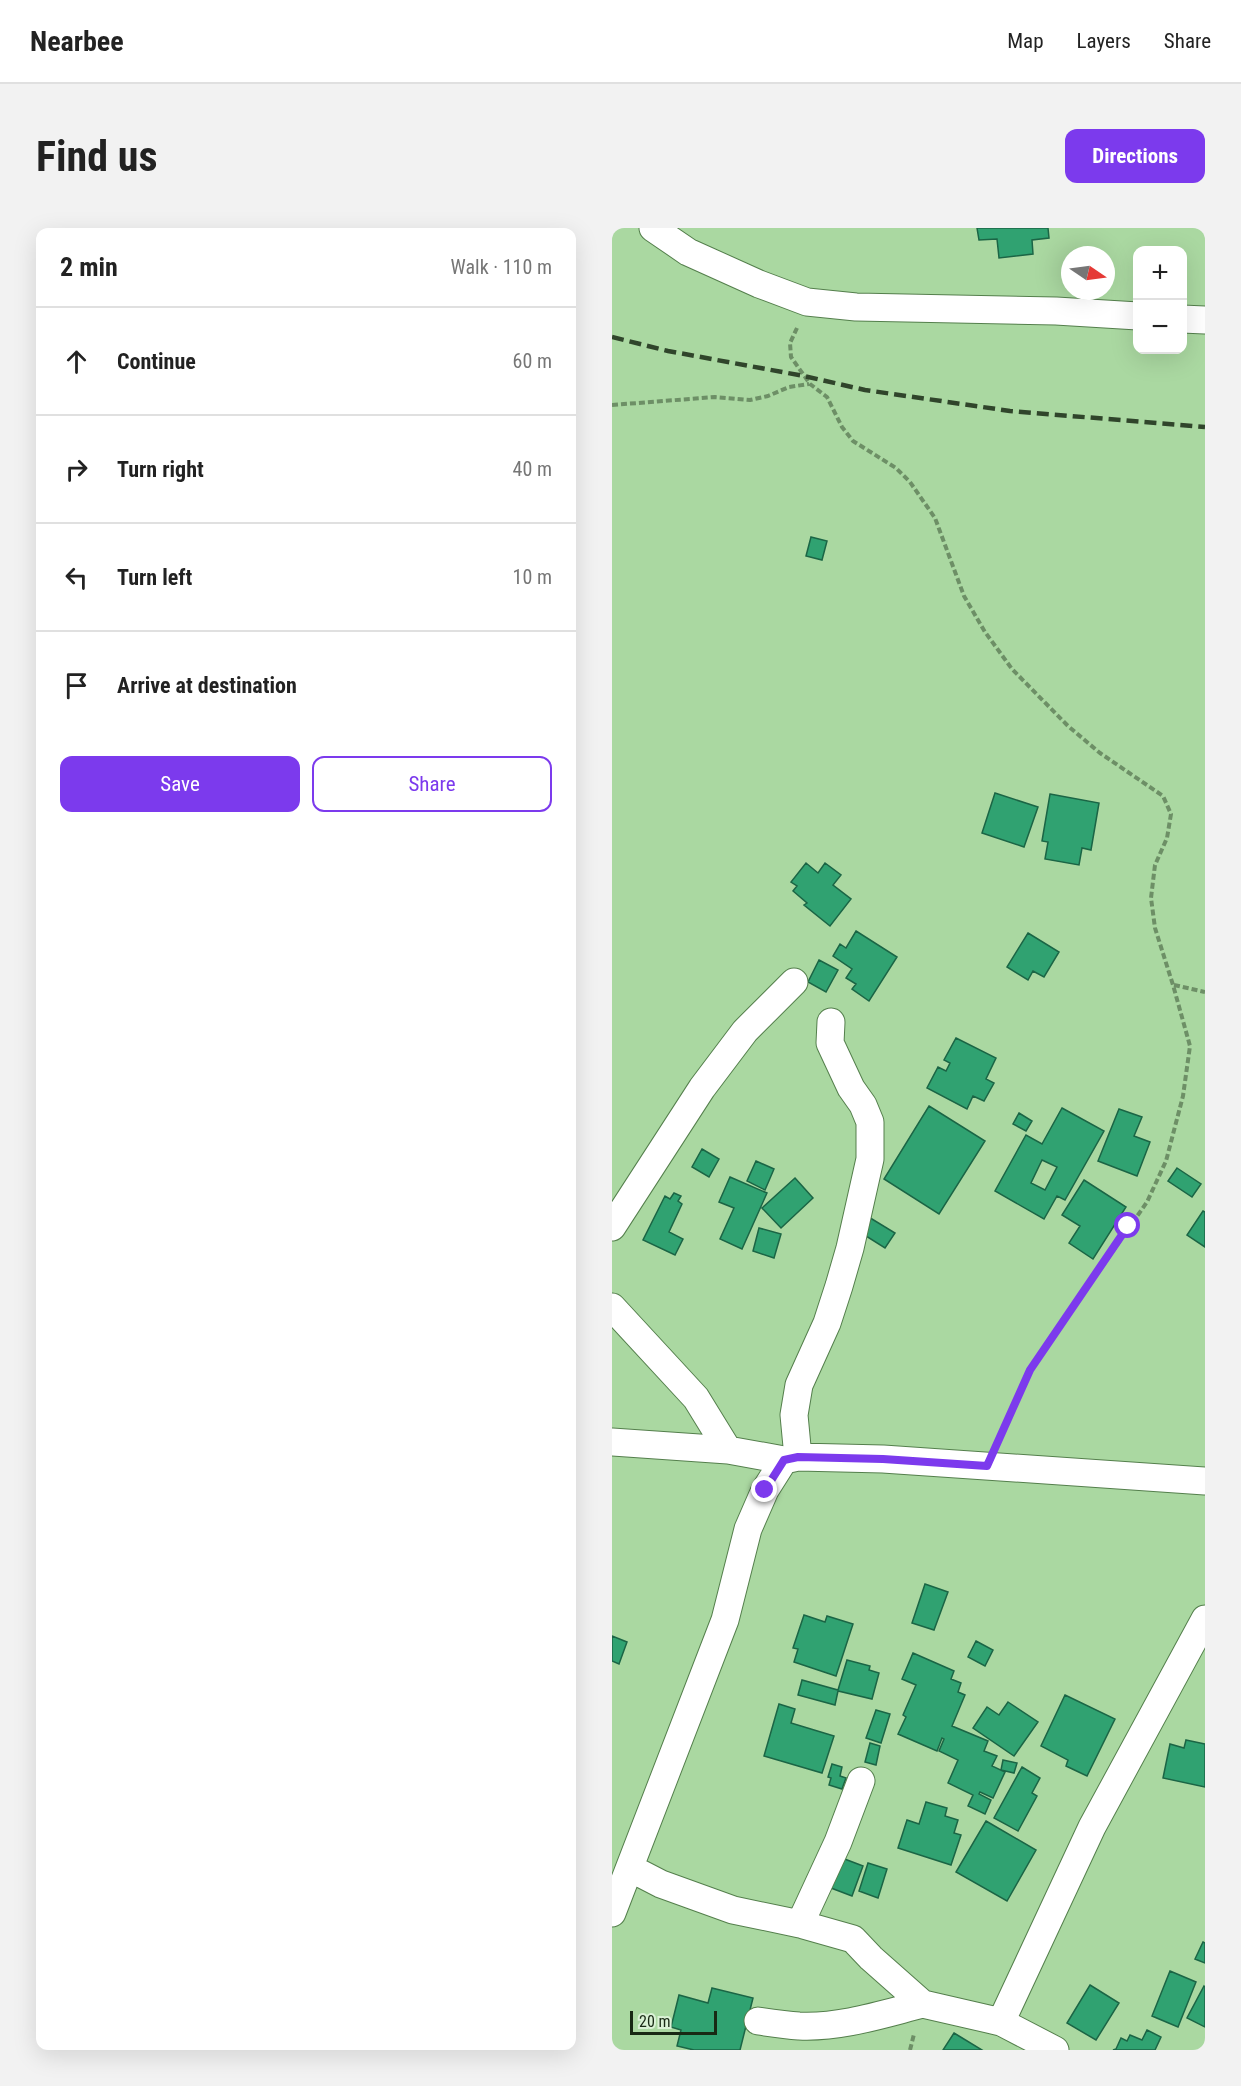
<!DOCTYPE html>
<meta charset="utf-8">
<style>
body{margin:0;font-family:"Roboto Condensed",sans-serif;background:#f2f2f2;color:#222}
.controls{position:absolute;right:18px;top:18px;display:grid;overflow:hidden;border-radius:12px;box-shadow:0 6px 24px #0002}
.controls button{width:54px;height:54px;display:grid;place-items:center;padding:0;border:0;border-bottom:2px solid #e0e0e0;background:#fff;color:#222;font:30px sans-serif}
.compass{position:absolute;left:449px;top:18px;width:54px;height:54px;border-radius:50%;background:#fff;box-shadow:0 6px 24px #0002;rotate:103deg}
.scale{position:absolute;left:18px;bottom:15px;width:87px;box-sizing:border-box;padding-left:6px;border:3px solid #182914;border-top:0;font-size:16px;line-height:21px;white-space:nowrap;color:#182914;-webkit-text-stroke:4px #daf2d6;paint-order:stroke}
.stop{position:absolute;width:18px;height:18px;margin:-14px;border:4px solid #7c3aed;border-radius:50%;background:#fff}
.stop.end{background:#7c3aed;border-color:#fff;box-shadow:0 2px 6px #0008}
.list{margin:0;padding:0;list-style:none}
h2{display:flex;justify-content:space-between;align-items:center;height:78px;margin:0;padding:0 24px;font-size:26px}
h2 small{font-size:20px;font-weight:400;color:#767676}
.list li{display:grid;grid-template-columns:39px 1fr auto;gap:18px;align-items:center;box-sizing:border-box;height:108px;padding:0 24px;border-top:2px solid #e0e0e0}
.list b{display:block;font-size:22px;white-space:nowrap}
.list em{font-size:20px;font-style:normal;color:#767676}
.actions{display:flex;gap:12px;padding:18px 24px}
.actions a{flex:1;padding:14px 0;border:2px solid #7c3aed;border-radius:12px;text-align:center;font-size:21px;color:#7c3aed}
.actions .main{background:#7c3aed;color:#fff}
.icon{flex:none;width:33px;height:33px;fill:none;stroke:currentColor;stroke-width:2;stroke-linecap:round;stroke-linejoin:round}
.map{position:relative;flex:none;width:593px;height:1822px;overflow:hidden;border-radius:12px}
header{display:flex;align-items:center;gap:36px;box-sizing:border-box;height:84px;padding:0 30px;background:#fff;border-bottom:2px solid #e0e0e0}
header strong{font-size:28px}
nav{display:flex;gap:33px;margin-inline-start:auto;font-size:21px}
.intro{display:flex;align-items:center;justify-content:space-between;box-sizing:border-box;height:144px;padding:0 36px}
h1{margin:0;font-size:42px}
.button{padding:15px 27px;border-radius:12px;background:#7c3aed;color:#fff;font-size:21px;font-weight:700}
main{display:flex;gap:36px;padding:0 36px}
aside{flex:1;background:#fff;border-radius:12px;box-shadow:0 6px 24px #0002}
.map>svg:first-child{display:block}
.building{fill:#30a271;stroke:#1b6545;stroke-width:1.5;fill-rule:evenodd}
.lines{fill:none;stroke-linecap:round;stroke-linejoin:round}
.street-casing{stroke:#547f4c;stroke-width:29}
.path{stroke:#6d8f66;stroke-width:4;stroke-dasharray:6 3;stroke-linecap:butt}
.street{stroke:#fff;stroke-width:27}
.rail{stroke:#30452b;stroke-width:4.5;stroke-dasharray:12 6;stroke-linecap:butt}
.route{stroke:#7c3aed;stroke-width:8}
</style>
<header>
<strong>Nearbee</strong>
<nav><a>Map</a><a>Layers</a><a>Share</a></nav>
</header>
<div class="intro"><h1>Find us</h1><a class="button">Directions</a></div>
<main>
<aside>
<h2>2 min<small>Walk · 110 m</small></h2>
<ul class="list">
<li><svg class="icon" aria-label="ahead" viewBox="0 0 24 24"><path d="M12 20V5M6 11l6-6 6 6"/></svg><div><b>Continue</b></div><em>60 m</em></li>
<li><svg class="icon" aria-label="right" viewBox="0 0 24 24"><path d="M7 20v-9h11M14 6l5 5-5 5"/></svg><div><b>Turn right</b></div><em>40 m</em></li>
<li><svg class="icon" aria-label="left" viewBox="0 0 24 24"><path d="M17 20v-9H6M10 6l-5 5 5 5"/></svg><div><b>Turn left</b></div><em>10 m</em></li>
<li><svg class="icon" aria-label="arrive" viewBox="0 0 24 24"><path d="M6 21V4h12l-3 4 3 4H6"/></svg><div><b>Arrive at destination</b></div></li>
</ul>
<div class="actions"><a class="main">Save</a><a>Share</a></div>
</aside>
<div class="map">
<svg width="593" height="1822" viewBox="0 0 593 1822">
<rect width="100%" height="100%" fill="#aad8a1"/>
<path class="building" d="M365 0H436L437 10 420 12 421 26 387 30 385 11 367 12Z
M199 309 215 313 210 332 194 328Z
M383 565 426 579 412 619 370 605Z
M438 566 487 575 479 622 470 620 467 637 433 631 436 614 430 613Z
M194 635 206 645 213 635 229 647 221 657 239 671 218 698 192 677 195 675 181 663 185 658 179 654Z
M244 703 285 729 257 773 240 761 244 756 234 750 240 741 221 728 228 716 234 720Z
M416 705 447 724 432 749 421 743 416 752 395 739Z
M207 732 226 742 214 764 196 754Z
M344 810 384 830 374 851 382 855 372 873 361 868 355 881 315 860 326 839 334 843 338 835 332 832Z
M317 878 373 913 327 986 272 951Z
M450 880 492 903 453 972 445 968 432 991 383 963 414 907 430 916ZM430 932 445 939 433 962 419 955Z
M507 881 530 889 522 908 538 914 525 948 486 933Z
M407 885 420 893 414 903 401 896Z
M90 921 107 931 97 949 80 939Z
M144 933 162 941 153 962 135 953Z
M565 940 589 956 580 969 556 953Z
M118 949 155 965 130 1021 108 1011 122 980 107 974Z
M183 950 201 970 169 1000 150 980Z
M472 952 514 979 481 1031 457 1015 468 998 450 987Z
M62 965 69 968 66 973 70 976 57 1004 71 1011 63 1027 31 1012 53 968 58 971Z
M591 983 593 984V1019L575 1007Z
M255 988 283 1005 273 1020 246 1003Z
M147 1000 169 1006 162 1030 141 1023Z
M313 1356 336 1364 322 1402 300 1395Z
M192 1387 213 1394 215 1388 241 1396 224 1448 182 1434 186 1421 181 1420Z
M0 1408 15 1414 7 1436 0 1433Z
M364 1413 381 1422 373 1438 356 1429Z
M301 1425 342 1443 339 1451 349 1455 346 1464 353 1467 340 1498 376 1513 372 1523 385 1528 380 1538 393 1544 381 1570 368 1564 367 1566 379 1572 373 1586 356 1578 361 1567 336 1555 346 1532 327 1523 332 1511 330 1510 325 1523 286 1506 294 1489 291 1487 304 1457 290 1451Z
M235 1432 258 1438 257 1442 267 1445 260 1471 226 1463 223 1477 186 1467 190 1452 226 1462Z
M453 1467 503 1491 475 1548 454 1538 456 1532 429 1518Z
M396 1474 426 1494 402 1528 361 1500 375 1479 387 1487Z
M167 1476 183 1481 179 1495 222 1508 210 1545 152 1528Z
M264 1482 278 1486 269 1515 254 1510Z
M574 1512 593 1516V1559L551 1550 558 1516 572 1520Z
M258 1515 268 1518 264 1537 253 1534Z
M391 1532 405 1535 402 1545 389 1542Z
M220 1536 230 1539 228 1548 234 1550 230 1561 217 1557 219 1550 216 1549Z
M410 1539 428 1550 420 1565 425 1568 406 1603 382 1590Z
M314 1574 335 1580 333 1588 346 1592 342 1605 349 1607 339 1637 286 1620 295 1592 307 1596Z
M374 1593 424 1622 395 1673 344 1644Z
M230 1630 251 1638 240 1668 219 1660Z
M256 1635 275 1641 266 1670 247 1663Z
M591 1714 593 1715V1735L583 1731Z
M558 1743 584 1754 566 1799 540 1788Z
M478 1757 507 1775 484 1812 455 1795Z
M592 1758 593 1759V1799L575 1790Z
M100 1760 141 1770 128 1822H82L65 1818 69 1802 59 1799 67 1767 96 1775Z
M535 1802 549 1809 543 1822H501L504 1821 509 1810 515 1813 518 1807 530 1812Z
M342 1805 370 1822H331Z"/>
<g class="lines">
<g class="street-casing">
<path id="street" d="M41 0 76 24 147 56 195 74 244 79 444 83 526 88
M570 91 593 92
M0 999 90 860 133 803 182 754
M0 1079 84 1170 116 1222
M0 1214 116 1222 172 1232
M186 1229 182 1187 187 1157 215 1095 227 1058 238 1020 258 931V894L251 877 239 860 218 815 219 794
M18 1640 49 1656 121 1682 188 1696 241 1711 259 1730 311 1776 389 1794 443 1822
M0 1685 113 1392 136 1301 153 1262 172 1232 186 1229 271 1231 593 1253
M188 1696 226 1614 249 1553
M146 1793C160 1795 174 1797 187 1798 229 1800 271 1786 311 1776
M389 1794 480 1599 593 1391"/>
</g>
<path class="path" d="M185 100 178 115 179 129 198 156 215 169 230 199 241 213 284 240 298 254 323 290 352 368 373 404 400 441 456 498 488 525 551 568 559 586 555 610 543 637 539 670 543 700 561 757 578 818 571 868 554 933 535 974 418 1142 386 1213
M0 177 103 169 138 172 156 168 177 159 197 156
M562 757 593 764
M298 1822 302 1806"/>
<use href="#street" class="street"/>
<path class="rail" d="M0 109 56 123 192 148 253 162 398 183 593 199"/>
</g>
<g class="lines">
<path class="route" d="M153 1262 172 1232 186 1229 271 1231 375 1238 418 1142 516 998"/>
</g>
</svg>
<div class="controls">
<button>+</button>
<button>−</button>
</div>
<svg class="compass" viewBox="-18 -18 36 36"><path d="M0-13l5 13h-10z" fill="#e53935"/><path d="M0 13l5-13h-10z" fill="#767676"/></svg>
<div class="scale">20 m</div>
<div class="stop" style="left:516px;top:998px"></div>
<div class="stop end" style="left:153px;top:1262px"></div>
</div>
</main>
